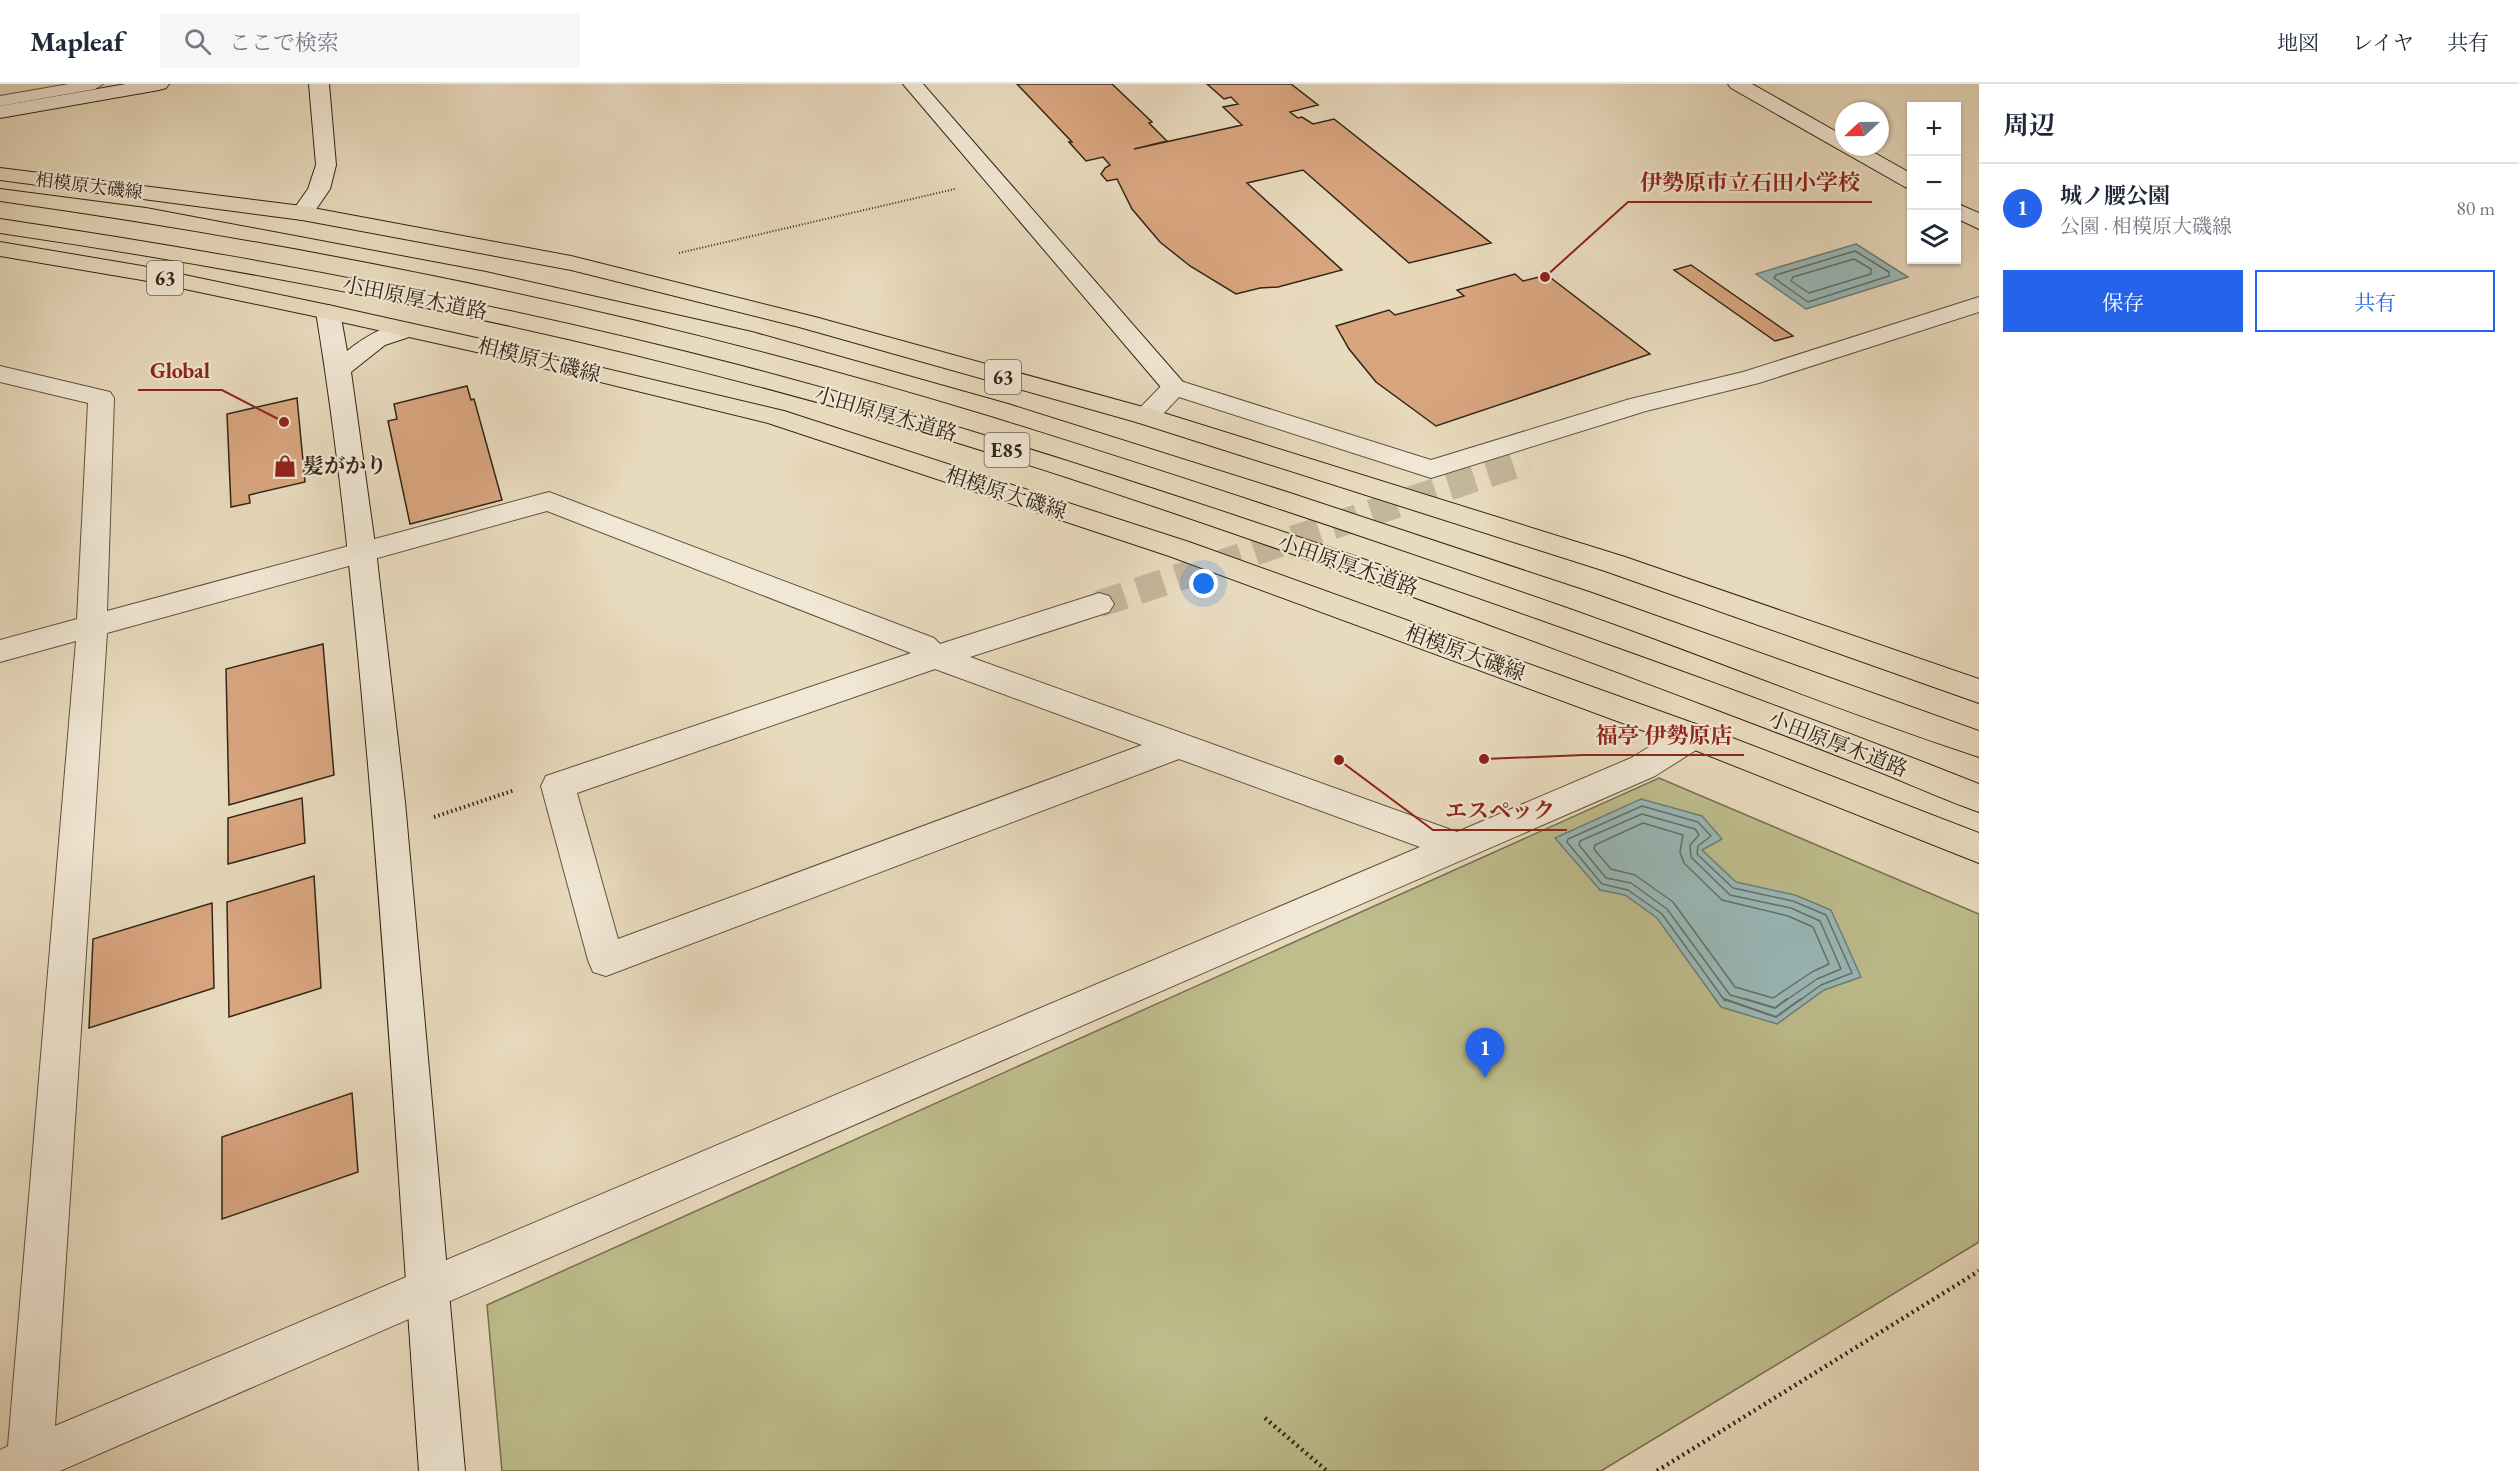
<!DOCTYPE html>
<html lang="ja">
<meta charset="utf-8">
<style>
body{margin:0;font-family:"EB Garamond","Noto Serif JP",serif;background:#f6f6f7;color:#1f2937}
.controls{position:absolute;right:18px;top:18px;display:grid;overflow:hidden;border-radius:0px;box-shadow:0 2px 4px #0004}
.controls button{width:54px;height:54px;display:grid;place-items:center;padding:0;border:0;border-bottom:2px solid #e0e1e3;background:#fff;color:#1f2937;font:30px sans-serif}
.compass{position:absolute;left:1835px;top:18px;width:54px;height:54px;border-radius:50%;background:#fff;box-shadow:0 2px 4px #0004;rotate:248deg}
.you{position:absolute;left:1204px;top:500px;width:21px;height:21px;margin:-15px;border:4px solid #fff;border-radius:50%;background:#1a73e8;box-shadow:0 0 0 9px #1a73e833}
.badge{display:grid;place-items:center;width:39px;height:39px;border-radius:50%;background:#2563eb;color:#fff;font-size:20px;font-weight:700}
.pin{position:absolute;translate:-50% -50px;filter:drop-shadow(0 2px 3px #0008)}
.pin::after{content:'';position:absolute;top:32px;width:21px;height:18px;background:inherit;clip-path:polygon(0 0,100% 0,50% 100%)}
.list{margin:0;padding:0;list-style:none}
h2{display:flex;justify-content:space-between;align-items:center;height:78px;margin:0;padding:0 24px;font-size:26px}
h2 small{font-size:20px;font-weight:400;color:#747a83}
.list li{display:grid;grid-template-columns:39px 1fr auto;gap:18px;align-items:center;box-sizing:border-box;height:90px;padding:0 24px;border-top:2px solid #e0e1e3}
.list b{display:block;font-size:22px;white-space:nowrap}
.list p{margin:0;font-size:20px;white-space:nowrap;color:#747a83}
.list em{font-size:20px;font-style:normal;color:#747a83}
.actions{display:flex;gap:12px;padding:18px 24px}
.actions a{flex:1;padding:14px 0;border:2px solid #2563eb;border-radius:0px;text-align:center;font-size:21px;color:#2563eb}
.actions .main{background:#2563eb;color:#fff}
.icon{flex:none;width:33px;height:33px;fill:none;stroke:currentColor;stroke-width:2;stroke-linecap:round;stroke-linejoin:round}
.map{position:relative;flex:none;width:1979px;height:1387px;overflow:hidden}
header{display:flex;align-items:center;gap:36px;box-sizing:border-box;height:84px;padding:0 30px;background:#fff;border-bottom:2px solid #e0e1e3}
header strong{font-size:28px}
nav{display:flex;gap:33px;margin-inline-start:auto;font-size:21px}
.search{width:420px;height:54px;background:#f6f6f7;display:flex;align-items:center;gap:15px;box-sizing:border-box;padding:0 21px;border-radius:0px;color:#747a83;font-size:22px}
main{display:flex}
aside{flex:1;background:#fff}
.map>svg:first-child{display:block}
.green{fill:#bebd8c;stroke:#787150;stroke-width:1.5}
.water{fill:#99b9b9;stroke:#707e77;stroke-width:1.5}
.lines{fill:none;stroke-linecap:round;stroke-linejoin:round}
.shore-far1{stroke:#666f67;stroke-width:1.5}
.shore{stroke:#666f67;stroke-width:2}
.building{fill:#d8a57f;stroke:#322515;stroke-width:1.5}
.street-tunnel{stroke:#c4b69b;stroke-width:27;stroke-dasharray:27 14;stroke-linecap:butt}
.lane-casing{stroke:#60523f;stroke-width:2}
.street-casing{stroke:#60523f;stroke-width:2}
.secondary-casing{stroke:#322515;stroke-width:2}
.primary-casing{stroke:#322515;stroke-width:2}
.highway-casing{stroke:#322515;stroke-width:2}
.path-far2{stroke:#322515;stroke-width:2;stroke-dasharray:1 2;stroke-linecap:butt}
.path-far1{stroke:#322515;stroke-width:4;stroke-dasharray:1.5 3;stroke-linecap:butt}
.path{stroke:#322515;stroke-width:4.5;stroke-dasharray:2 4;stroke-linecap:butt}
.lane{fill:#f0e7d4;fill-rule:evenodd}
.street{fill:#f0e7d4;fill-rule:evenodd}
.secondary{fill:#f0e7d4;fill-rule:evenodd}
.primary{fill:#e8dabd;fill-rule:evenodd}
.highway{fill:#e8dabd;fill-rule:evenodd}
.labels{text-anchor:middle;stroke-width:4.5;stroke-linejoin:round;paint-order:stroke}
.far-street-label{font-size:18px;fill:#322515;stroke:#f0e7d4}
.shield{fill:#f0e7d4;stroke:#6b5f4e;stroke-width:1.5}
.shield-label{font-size:20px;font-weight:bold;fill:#322515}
.street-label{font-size:21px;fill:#322515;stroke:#f0e7d4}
.poi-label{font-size:21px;font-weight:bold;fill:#322515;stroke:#f0e7d4;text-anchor:start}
.leader{fill:none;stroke:#8f2418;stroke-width:2}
.callout-dot{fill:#8f2418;stroke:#f0e7d4;stroke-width:2}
.callout-label{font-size:22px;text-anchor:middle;font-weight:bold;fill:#8f2418;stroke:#f0e7d4;stroke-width:4.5;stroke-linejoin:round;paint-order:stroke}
</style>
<header>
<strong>Mapleaf</strong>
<div class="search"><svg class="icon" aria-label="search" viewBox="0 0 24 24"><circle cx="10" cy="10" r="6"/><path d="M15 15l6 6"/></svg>ここで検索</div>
<nav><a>地図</a><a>レイヤ</a><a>共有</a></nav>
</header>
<main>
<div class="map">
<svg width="1979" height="1387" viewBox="0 0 1979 1387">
<rect width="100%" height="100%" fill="#e8dabd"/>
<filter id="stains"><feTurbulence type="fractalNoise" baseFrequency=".00333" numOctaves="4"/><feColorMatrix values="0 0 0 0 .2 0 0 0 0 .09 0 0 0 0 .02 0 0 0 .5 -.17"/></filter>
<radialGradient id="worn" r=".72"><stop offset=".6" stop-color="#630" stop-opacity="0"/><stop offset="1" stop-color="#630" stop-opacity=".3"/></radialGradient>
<path class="green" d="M1659 694 1979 830V1158L1601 1387H502L487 1221Z"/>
<path class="water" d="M1856 160 1908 193 1806 225 1756 190Z
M1641 715 1702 732 1722 755 1702 766 1736 798 1795 811 1831 826 1861 893 1824 906 1777 940 1721 923 1657 834 1625 811 1600 806 1555 754Z"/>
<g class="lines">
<path class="shore-far1" d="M1855 167 1889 188V192L1808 218 1774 194 1776 191Z
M1854 175 1871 185V190L1809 209 1791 197 1793 193Z
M1643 739 1683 751 1680 768 1684 779 1722 816 1788 832 1813 843 1829 880 1812 888 1773 914 1735 903 1673 818 1635 791 1611 785 1594 765 1595 761Z
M1725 917 1662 830 1628 806 1602 800 1567 758 1568 755 1642 722 1698 738 1711 752 1698 762 1697 770 1733 804 1793 817 1826 831 1852 889 1821 901 1799 917
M1751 917 1730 911 1667 825 1631 799 1606 794 1579 761 1580 757 1642 730 1695 745 1699 751 1690 761 1691 773 1730 811 1791 824 1820 837 1841 885 1817 895 1785 917"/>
<path class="shore" d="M1724 915 1776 933 1801 915
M1745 915 1775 924 1787 915"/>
</g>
<path class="building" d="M1017 0H1112L1152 38 1149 39 1167 57 1134 65 1242 41 1223 23 1238 20 1231 13 1224 15 1207 0H1291L1318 21 1290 28 1298 34 1302 33 1313 40 1334 35 1491 159 1409 179 1303 86 1247 99 1342 186 1278 203 1260 204 1236 210 1190 182 1160 158 1132 125 1117 95 1107 97 1101 90 1105 84 1110 81 1103 73 1086 77 1069 58H1072Z
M1691 181 1793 252 1775 257 1674 186Z
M1515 190 1523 197 1547 191 1650 270 1436 342 1376 298 1349 265 1336 242 1389 226 1395 231 1464 212 1457 206Z
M467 302 471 316 474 315 502 416 410 440 388 337 397 335 394 320Z
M297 314 305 398 249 411 250 419 231 423 227 330Z
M323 560 334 691 229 721 226 585Z
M302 714 305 759 228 780V734Z
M314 792 321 904 229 933 227 818Z
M212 819 214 904 89 944 93 855Z
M352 1009 358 1088 222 1135V1053Z"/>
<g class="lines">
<path class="street-tunnel" d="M1099 520 1527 377"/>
<g class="lane-casing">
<path id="lane" d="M69 0H103L95 5 0 22V12Z"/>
</g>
<g class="street-casing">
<path id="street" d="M1979 213V228L1759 299 1646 327 1431 394 1179 313C1166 326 1156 343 1136 338L1132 332 1165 298 1174 295 1431 376 1630 315 1743 288Z
M0 282 110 308 114 314 107 527 549 408 934 554 940 560 1099 509 1109 512 1114 520 1109 528 970 573 1457 748 1631 674 1682 643 1693 639 1704 643 1709 652 1704 661 1655 692 60 1387H0V1366L8 1362 76 557 0 578V556L77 535 88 319 0 298ZM547 427 911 569 546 692 541 702 588 876 593 888 606 892 1179 675 1420 763 55 1342 107 549ZM935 585 1142 661 618 855 577 709Z"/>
</g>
<g class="secondary-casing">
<path id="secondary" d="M126 0H169L166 4 159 6 0 34V22Z
M309 0H329L336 81 330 105 310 134 302 136 294 134 291 129 308 105 316 81Z
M903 0H923L1183 298 1187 303 1183 308 1174 311 1165 308Z
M1728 0H1752L1844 52V63H1864L1912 90V105L1905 103 1731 4Z
M1956 119 1979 129V145L1956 134Z
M328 221 336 223 340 228 347 267C365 253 392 235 415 241L419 246 415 251 385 261 351 288 377 475 405 718 465 1387H419C402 1148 388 908 367 669 354 522 340 374 316 228L320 223Z"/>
</g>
<g class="primary-casing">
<path id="primary" d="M0 84 302 122 571 172 815 233 1154 326 1625 473 1979 595V619L1605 487 1136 338 799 243 571 186 302 136 0 96Z
M0 158 142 182 328 221 481 255 784 327 1189 458 1704 643 1979 749V779L1682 661 1169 472 768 339 481 269 328 235 142 196 0 172Z"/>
</g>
<g class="highway-casing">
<path id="highway" d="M0 105 146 124 486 188 752 248 1008 320 1287 408 1592 509 1979 647V673C1841 628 1707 572 1570 524 1378 457 1185 392 991 332 668 233 335 164 0 117Z
M0 135C250 172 498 219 742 282 973 343 1199 418 1424 496 1610 561 1796 627 1979 700V728C1950 718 1921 705 1892 693 1834 670 1776 648 1718 626 1504 545 1289 466 1072 395 722 280 363 202 0 149Z"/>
</g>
<path class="path-far2" d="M679 169 955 105"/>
<path class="path-far1" d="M434 733 515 706"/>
<path class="path" d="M1265 1334 1327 1387
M1657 1387 1979 1187"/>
<use href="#lane" class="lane"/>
<use href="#street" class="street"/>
<use href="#secondary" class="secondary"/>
<use href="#primary" class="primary"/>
<use href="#highway" class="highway"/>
</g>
<defs>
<g id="shop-bare" transform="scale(1.8)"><path d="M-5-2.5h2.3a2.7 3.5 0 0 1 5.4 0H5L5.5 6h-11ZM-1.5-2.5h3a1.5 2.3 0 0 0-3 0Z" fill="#8f2418" stroke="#f0e7d4" stroke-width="2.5" paint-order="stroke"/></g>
</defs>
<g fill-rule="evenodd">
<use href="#shop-bare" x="285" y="382"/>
</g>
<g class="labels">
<g class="far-street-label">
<text transform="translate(89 102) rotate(7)" y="6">相模原大磯線</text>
</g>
<g class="shield">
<rect x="147" y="177" width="36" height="34" rx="4.5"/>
<rect x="985" y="276" width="36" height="34" rx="4.5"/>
<rect x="984.5" y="349" width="45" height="34" rx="4.5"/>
</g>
<g class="shield-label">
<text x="165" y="201">63</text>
<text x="1003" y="300">63</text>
<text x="1007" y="373">E85</text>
</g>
<g class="street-label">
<text transform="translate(415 214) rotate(11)" y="7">小田原厚木道路</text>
<text transform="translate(539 276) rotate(14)" y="7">相模原大磯線</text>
<text transform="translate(886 330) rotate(16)" y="7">小田原厚木道路</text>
<text transform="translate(1006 409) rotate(18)" y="7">相模原大磯線</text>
<text transform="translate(1348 481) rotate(19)" y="7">小田原厚木道路</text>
<text transform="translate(1465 569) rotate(20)" y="7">相模原大磯線</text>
<text transform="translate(1838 660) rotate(21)" y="7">小田原厚木道路</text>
</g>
<g class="poi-label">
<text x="303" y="389">髪がかり</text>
</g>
</g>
<path class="leader" d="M1545 193L1628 118H1872M284 338L222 306H138M1484 675L1583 671H1744M1339 676L1433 746H1567"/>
<g class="callout-dot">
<circle cx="1545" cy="193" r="6"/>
<circle cx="284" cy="338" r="6"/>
<circle cx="1484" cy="675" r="6"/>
<circle cx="1339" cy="676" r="6"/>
</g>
<g class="callout-label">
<text x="1750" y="106">伊勢原市立石田小学校</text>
<text x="180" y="294">Global</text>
<text x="1664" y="659">福亭 伊勢原店</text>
<text x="1500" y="734">エスペック</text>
</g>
<rect width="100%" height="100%" filter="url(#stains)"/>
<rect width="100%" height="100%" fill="url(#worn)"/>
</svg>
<div class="controls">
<button>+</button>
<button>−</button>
<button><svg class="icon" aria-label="layers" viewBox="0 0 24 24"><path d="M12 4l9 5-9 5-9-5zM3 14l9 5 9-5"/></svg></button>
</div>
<svg class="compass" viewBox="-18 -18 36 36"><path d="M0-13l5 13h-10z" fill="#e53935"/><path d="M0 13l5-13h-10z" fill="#747a83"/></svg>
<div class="you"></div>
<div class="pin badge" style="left:1485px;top:994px">1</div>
</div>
<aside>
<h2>周辺<small></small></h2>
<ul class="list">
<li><span class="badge">1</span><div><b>城ノ腰公園</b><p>公園 · 相模原大磯線</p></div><em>80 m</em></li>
</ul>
<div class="actions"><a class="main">保存</a><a>共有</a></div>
</aside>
</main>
